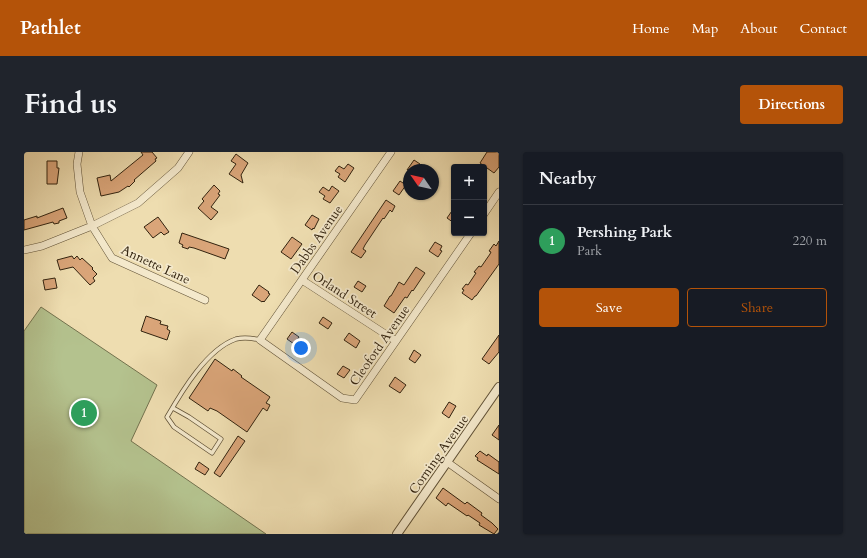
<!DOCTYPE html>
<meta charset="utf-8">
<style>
body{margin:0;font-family:Cardo,serif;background:#20242c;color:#f1f3f6}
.controls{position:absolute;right:12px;top:12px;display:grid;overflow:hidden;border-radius:4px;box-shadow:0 1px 3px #0004}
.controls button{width:36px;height:36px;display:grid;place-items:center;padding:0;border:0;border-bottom:1px solid #363941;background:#171b24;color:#f1f3f6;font:20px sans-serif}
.compass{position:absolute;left:379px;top:12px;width:36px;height:36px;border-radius:50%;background:#171b24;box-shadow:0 1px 3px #0004;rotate:304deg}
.you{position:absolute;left:277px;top:196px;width:14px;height:14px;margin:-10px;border:3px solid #fff;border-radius:50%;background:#1a73e8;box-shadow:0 0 0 6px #1a73e833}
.badge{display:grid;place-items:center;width:26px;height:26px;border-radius:50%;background:#b45309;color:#fff;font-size:13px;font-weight:700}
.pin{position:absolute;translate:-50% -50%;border:2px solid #fff;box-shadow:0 1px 4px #0006}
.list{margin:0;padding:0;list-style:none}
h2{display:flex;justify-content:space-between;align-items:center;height:52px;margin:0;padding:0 16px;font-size:17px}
h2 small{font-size:13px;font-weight:400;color:#9ea1a6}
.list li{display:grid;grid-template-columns:26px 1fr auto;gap:12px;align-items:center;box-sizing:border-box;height:72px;padding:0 16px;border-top:1px solid #363941}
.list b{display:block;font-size:15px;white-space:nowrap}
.list p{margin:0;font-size:13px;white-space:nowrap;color:#9ea1a6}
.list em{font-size:13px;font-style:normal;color:#9ea1a6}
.actions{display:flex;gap:8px;padding:12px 16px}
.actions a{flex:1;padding:9px 0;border:1px solid #b45309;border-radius:4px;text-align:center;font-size:14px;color:#b45309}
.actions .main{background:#b45309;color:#fff}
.map{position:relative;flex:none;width:475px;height:382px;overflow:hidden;border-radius:4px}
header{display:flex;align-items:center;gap:24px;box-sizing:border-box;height:56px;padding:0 20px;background:#b45309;color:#fff}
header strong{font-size:19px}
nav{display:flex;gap:22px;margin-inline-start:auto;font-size:14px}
.intro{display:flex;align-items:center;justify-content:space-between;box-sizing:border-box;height:96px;padding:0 24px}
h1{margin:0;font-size:28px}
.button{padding:10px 18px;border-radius:4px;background:#b45309;color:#fff;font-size:14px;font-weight:700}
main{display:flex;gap:24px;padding:0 24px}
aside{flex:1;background:#171b24;border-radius:4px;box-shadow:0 1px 3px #0004}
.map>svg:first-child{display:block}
.park{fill:#b4c28e;stroke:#73724e}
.building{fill:#daa579;stroke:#32230f}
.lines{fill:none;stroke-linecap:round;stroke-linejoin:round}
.service-casing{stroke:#615237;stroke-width:5}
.minor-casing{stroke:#615237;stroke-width:8}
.tertiary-casing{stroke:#615237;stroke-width:10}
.service{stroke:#f4e9cc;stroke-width:3.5}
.minor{stroke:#f4e9cc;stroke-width:7}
.tertiary{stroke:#f4e9cc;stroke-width:8}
.labels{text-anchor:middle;stroke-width:3.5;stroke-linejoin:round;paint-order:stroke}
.street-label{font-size:13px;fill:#32230f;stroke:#f4e9cc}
</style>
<header>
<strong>Pathlet</strong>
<nav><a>Home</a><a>Map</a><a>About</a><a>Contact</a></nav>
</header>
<div class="intro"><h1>Find us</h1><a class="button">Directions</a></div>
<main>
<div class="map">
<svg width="475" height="382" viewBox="0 0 475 382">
<rect width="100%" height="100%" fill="#eeddb0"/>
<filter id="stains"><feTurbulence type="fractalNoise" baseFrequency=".005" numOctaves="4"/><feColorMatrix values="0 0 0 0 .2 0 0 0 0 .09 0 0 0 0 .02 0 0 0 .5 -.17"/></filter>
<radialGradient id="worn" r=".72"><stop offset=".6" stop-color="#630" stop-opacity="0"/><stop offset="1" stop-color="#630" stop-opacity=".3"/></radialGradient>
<path class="park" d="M17 155 133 233 107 289 242 382H0V179Z"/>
<path class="building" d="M117 0H128L133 6 131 7 132 9 110 28 111 29 105 35 104 34 95 40 77 44 73 26 86 23 87 29 119 3Z
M463 0H475V15L470 21 456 11Z
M212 2 224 11 217 23 219 31 205 22 212 12 207 9Z
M390 8 396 12 392 18H383Z
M23 9H33V16H35L33 32H23Z
M324 12 330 16 321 30 314 25 316 22 311 19 315 14 320 17Z
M376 29 382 33 375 43 369 39Z
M190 33 196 39 194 42 196 43 187 55 194 60 187 68 174 56 180 49 178 47Z
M308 34 315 39 306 51 299 47 301 44 295 40 299 35 305 39Z
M362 48 371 54 368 60 366 58 360 67 359 66 341 93 339 97 342 99 337 106 327 100Z
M39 56 43 66 35 69V71L30 72 29 70 0 78V68L13 64V66Z
M430 56V71L423 66Z
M288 63 295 67 290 77 289 76 288 78 281 73Z
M134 65 145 80 140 83 137 80 129 86 120 75Z
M158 81 205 97 201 107 170 96 165 95 164 97 158 95 159 93 155 91Z
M268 85 278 92 267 107 257 100Z
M475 89V112L452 144H451L448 148 438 141 440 138 438 137 442 132 444 133 452 121 450 120 455 114 457 115 466 102 467 100 465 99 470 92 472 94Z
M411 90 418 94 416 98 418 99 414 105 405 99Z
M48 104 50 107 53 104 56 108 58 106 69 116 68 117 73 122 69 126 71 129 66 133 49 115 36 118 33 108Z
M392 115 401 121 389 139 388 138 383 146 381 145 370 161 360 154 366 144H367L375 130 380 133Z
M31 126 33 136 21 138 19 128Z
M334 129 342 134 338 140 330 135Z
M235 133 245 140 244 141 246 142 240 150 239 149 238 150 228 143Z
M122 164 137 169 136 172 144 174 143 177 146 179 143 188 117 179Z
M299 165 308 171 304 177 295 171Z
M268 180 275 185 270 192 263 187Z
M325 181 336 189 332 196 320 188Z
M475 183V200L465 212 458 207Z
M390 198 397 203 391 211 385 207Z
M191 207 208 219 209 217 218 224 217 225 246 245 242 251 246 253 243 259 239 256 223 280 193 259 186 256 184 259 165 246Z
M319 214 326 218 320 226 313 222Z
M371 225 382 233 376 241 365 234Z
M425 250 432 254 425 266 418 261Z
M475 273V288L468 283Z
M214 284 221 289 196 325 190 321Z
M456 299 463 304 464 302 475 310V322L453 308 454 306 451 304Z
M175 310 185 317 181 323 171 317Z
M419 336 441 352 443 350 458 361 457 363 468 371 474 377 470 382 455 373 456 371 444 363 443 364 424 351 422 354 412 346Z"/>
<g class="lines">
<g class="service-casing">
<path id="service" d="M149 256 165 265 197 287 188 301 150 275 143 265C158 239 183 197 212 187 220 185 228 186 236 188"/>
</g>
<g class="minor-casing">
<path id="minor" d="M55 0 53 12 56 40 68 74 88 106 181 148
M367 0 236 188 318 246 331 248 447 81
M460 62 475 40
M0 98 18 94 68 74 114 51 154 16 165 0
M278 128 372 189
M423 310 475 347"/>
</g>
<g class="tertiary-casing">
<path id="tertiary" d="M373 382 475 235"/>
</g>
<use href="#service" class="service"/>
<use href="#minor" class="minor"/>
<use href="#tertiary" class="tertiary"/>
</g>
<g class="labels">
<g class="street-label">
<text transform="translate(292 87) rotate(-55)" y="5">Dabbs Avenue</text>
<text transform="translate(132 112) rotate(25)" y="5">Annette Lane</text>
<text transform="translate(321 142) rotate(33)" y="5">Orland Street</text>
<text transform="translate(355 193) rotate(-55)" y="5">Cleoford Avenue</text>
<text transform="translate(414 302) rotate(-55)" y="5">Corning Avenue</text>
</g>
</g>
<rect width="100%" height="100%" filter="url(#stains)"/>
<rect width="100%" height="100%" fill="url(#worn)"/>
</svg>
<div class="controls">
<button>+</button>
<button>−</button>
</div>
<svg class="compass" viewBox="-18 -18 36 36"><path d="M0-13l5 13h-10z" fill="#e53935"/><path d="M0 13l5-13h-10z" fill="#9ea1a6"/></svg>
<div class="you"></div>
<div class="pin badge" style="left:60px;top:261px;background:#2e9e5b">1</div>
</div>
<aside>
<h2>Nearby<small></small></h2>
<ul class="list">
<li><span class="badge" style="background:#2e9e5b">1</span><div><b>Pershing Park</b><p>Park</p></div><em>220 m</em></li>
</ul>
<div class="actions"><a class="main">Save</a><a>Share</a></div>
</aside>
</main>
